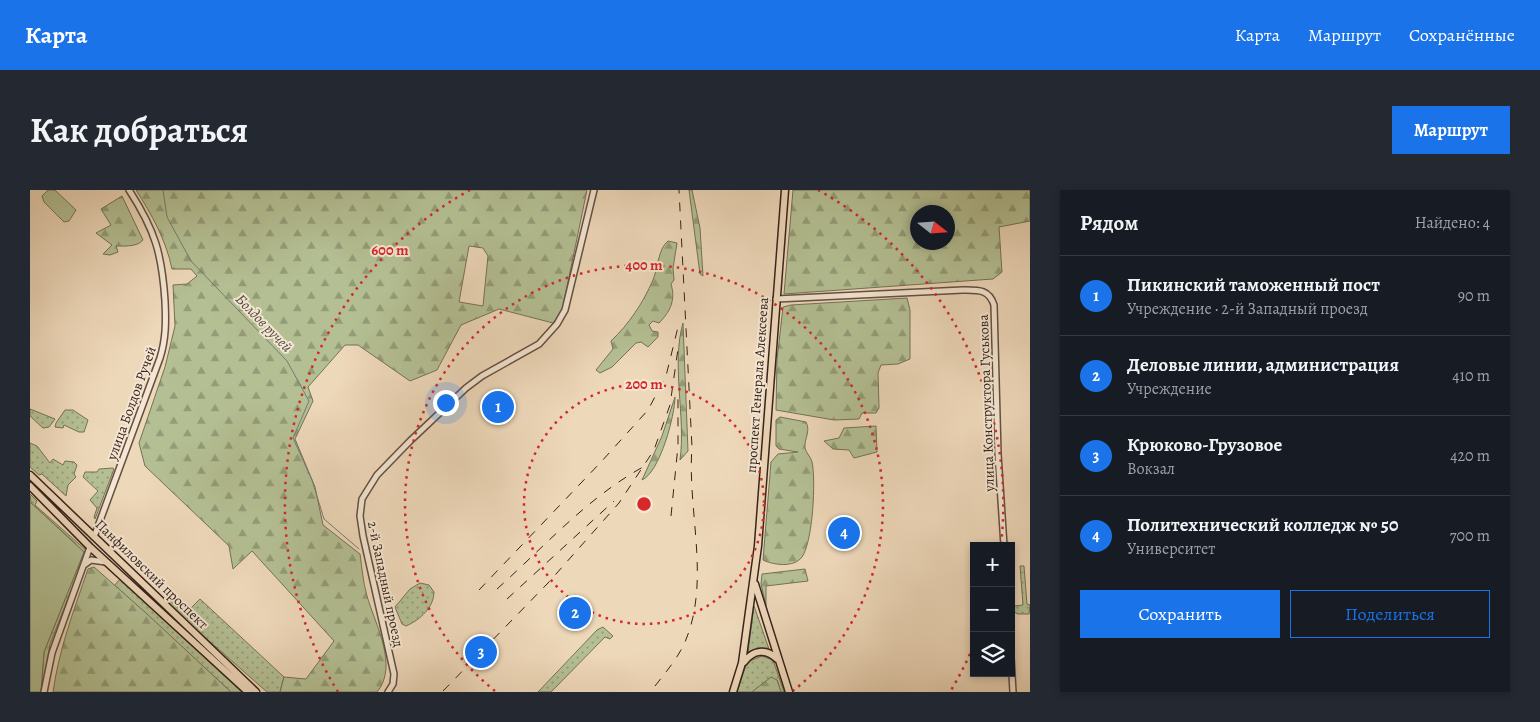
<!DOCTYPE html>
<html lang="ru">
<meta charset="utf-8">
<style>
body{margin:0;font-family:Alegreya,serif;background:#242831;color:#f1f3f6}
.controls{position:absolute;right:15px;bottom:15px;display:grid;overflow:hidden;border-radius:0px;box-shadow:0 2px 8px #0003}
.controls button{width:45px;height:45px;display:grid;place-items:center;padding:0;border:0;border-bottom:1px solid #363941;background:#171b24;color:#f1f3f6;font:25px sans-serif}
.compass{position:absolute;left:880px;top:15px;width:45px;height:45px;border-radius:50%;background:#171b24;box-shadow:0 2px 8px #0003;rotate:107deg}
.you{position:absolute;left:415px;top:212px;width:18px;height:18px;margin:-12px;border:4px solid #fff;border-radius:50%;background:#1a73e8;box-shadow:0 0 0 8px #1a73e833}
.badge{display:grid;place-items:center;width:32px;height:32px;border-radius:50%;background:#1a73e8;color:#fff;font-size:16px;font-weight:700}
.pin{position:absolute;translate:-50% -50%;border:2px solid #fff;box-shadow:0 1px 5px #0006}
.list{margin:0;padding:0;list-style:none}
h2{display:flex;justify-content:space-between;align-items:center;height:65px;margin:0;padding:0 20px;font-size:21px}
h2 small{font-size:16px;font-weight:400;color:#9ea1a6}
.list li{display:grid;grid-template-columns:32px 1fr auto;gap:15px;align-items:center;box-sizing:border-box;height:80px;padding:0 20px;border-top:1px solid #363941}
.list b{display:block;font-size:19px;white-space:nowrap}
.list p{margin:0;font-size:16px;white-space:nowrap;color:#9ea1a6}
.list em{font-size:16px;font-style:normal;color:#9ea1a6}
.actions{display:flex;gap:10px;padding:15px 20px}
.actions a{flex:1;padding:11px 0;border:1px solid #1a73e8;border-radius:0px;text-align:center;font-size:18px;color:#1a73e8}
.actions .main{background:#1a73e8;color:#fff}
.icon{flex:none;width:28px;height:28px;fill:none;stroke:currentColor;stroke-width:2;stroke-linecap:round;stroke-linejoin:round}
.map{position:relative;flex:none;width:1000px;height:502px;overflow:hidden;border-radius:0px}
header{display:flex;align-items:center;gap:30px;box-sizing:border-box;height:70px;padding:0 25px;background:#1a73e8;color:#fff}
header strong{font-size:24px}
nav{display:flex;gap:28px;margin-inline-start:auto;font-size:18px}
.intro{display:flex;align-items:center;justify-content:space-between;box-sizing:border-box;height:120px;padding:0 30px}
h1{margin:0;font-size:35px}
.button{padding:12px 22px;border-radius:0px;background:#1a73e8;color:#fff;font-size:18px;font-weight:700}
main{display:flex;gap:30px;padding:0 30px}
aside{flex:1;background:#171b24;border-radius:0px;box-shadow:0 2px 8px #0003}
.map>svg:first-child{display:block}
.grass{fill:url(#grass-dots);stroke:#757158}
.forest{fill:url(#forest-firs);stroke:#757158;fill-rule:evenodd}
.green{fill:#b4c094;stroke:#757158}
.lines{fill:none;stroke-linecap:round;stroke-linejoin:round}
.stream{stroke:#727d72;stroke-width:1}
.minor-casing{stroke:#645043;stroke-width:8}
.major-casing{stroke:#36221b;stroke-width:9}
.minor{stroke:#f4e6d2;stroke-width:5}
.major{stroke:#eed8ba;stroke-width:6}
.rail{stroke:#36221b;stroke-width:1;stroke-dasharray:9 9;stroke-linecap:butt}
.ring{fill:none;stroke:#d62828;stroke-width:2.5;stroke-dasharray:2.5 5}
.labels{text-anchor:middle;stroke-width:4;stroke-linejoin:round;paint-order:stroke}
.street-label{font-size:14px;fill:#36221b;stroke:#f4e6d2}
.water-label{font-size:15px;font-style:italic;fill:#545046;stroke:#f4e6d2}
.centre{fill:#d62828;stroke:#f4e6d2;stroke-width:2.5}
.ring-label{font-size:15px;text-anchor:middle;font-weight:bold;fill:#d62828;stroke:#f4e6d2;stroke-width:4;stroke-linejoin:round;paint-order:stroke}
</style>
<header>
<strong>Карта</strong>
<nav><a>Карта</a><a>Маршрут</a><a>Сохранённые</a></nav>
</header>
<div class="intro"><h1>Как добраться</h1><a class="button">Маршрут</a></div>
<main>
<div class="map">
<svg width="1000" height="502" viewBox="0 0 1000 502">
<defs>
<pattern id="grass-dots" width="8" height="8" patternUnits="userSpaceOnUse" patternTransform="scale(1.25)"><rect width="8" height="8" fill="#b4c094"/><path d="M2 2h.1M6 6h.1" fill="none" stroke="#939c78" stroke-width="1.8" stroke-linecap="round"/></pattern>
<pattern id="forest-firs" width="22" height="20" patternUnits="userSpaceOnUse" patternTransform="scale(1.25)"><rect width="22" height="20" fill="#b4c094"/><path d="M5 1l3.5 6h-7zM16 11l3.5 6h-7z" fill="#939c78"/></pattern>
</defs>
<rect width="100%" height="100%" fill="#eed8ba"/>
<filter id="stains"><feTurbulence type="fractalNoise" baseFrequency=".004" numOctaves="4"/><feColorMatrix values="0 0 0 0 .2 0 0 0 0 .09 0 0 0 0 .02 0 0 0 .5 -.17"/></filter>
<radialGradient id="worn" r=".72"><stop offset=".6" stop-color="#630" stop-opacity="0"/><stop offset="1" stop-color="#630" stop-opacity=".3"/></radialGradient>
<path class="grass" d="M0 219 25 229 19 237 13 238 0 226Z
M35 220H43L58 230 54 242H49L34 235 33 238 25 237 26 233Z
M0 253 7 256 20 273 23 269 33 275 35 271 44 272 47 275 44 284 46 287 38 295 36 306 12 284 9 285 0 277Z
M83 278 84 279 65 329 64 327 67 318 60 310 68 301 53 287 55 282H67L69 279Z
M0 304 7 311 5 315 57 361 20 454 12 502H11L14 462 36 407 46 354 1 313Z
M990 376H994L997 414 1000 415 999 424H988L984 422V416L993 415Z
M90 389 212 502H201L84 396Z
M390 393 399 395 404 402C404 417 390 430 376 436L372 434 365 417 380 399Z
M145 407 159 420 170 409 254 487 250 502H237L136 413Z
M724 416 739 459 728 458 718 462Z
M573 437 583 446 580 449 575 447 521 502H508L567 440Z
M732 466 743 470 754 502H751L747 490 722 502H707L717 472Z"/>
<path class="forest" d="M106 0H557L532 121 523 133 469 119 431 135 407 180 380 191 328 155H315L278 197 283 211 265 249 285 297 293 335 330 364C332 378 333 392 337 406 345 434 369 476 347 502H250L254 487 276 489 304 451 222 361 203 379 199 356 115 276 109 253 135 177 145 136 143 95 157 94 167 86 161 79H142C136 50 122 25 106 0ZM439 56 453 58 458 66 453 116 429 112Z
M659 0H662L670 38 673 86 670 84Z
M763 0H1000V31L969 37 972 82 963 89 754 104ZM888 22H918V52H888Z
M92 6 113 50C107 57 95 56 86 56L88 62 80 65 73 64 82 55 66 43 81 35 71 19Z
M638 51 647 53 643 78 644 90 641 94C646 110 640 122 629 133L623 131 619 135 622 141 628 142V147L618 157 611 152 606 153 582 177 570 183 566 180 583 159 581 151C599 134 613 113 623 90 628 78 628 59 638 51Z
M877 108 880 120V169L868 174 851 175 848 183 849 218 846 223H832L829 229 804 230 746 220 747 170 753 117 761 115Z
M653 133 658 261 650 270C656 227 641 174 653 133Z
M645 207C645 225 630 282 612 290L632 246Z
M750 227 776 232C781 241 774 249 775 258 776 263 781 267 782 272 786 290 783 351 772 367 764 378 743 375 733 370L741 272 748 264 768 262 749 259 746 256V230Z
M846 236 847 262 824 268 819 260 803 259 794 251 809 248 814 238Z
M64 377 116 423 201 502H23C29 459 44 420 58 379Z
M775 379 778 391 736 396V416L731 394 732 384Z
M741 487 747 490 751 502H722Z"/>
<path class="green" d="M18 0H25L46 20 39 31 34 32 14 12 12 6Z
M0 312 54 362 14 462 11 502H0Z"/>
<g class="lines">
<path class="stream" d="M133 0 137 27 161 71 257 171 279 211 263 248 282 290 294 329 329 359"/>
<g class="minor-casing">
<path id="minor" d="M746 109 933 100C948 100 959 99 964 115L968 264 974 356
M64 347 130 168C136 149 136 131 135 111 132 64 125 40 99 0
M54 375 61 370 76 372
M981 468 983 502
M14 502 22 463 60 357
M358 502 363 494 364 484 333 346 330 326 332 309 347 285 380 251 436 198 452 186 509 154 527 134 535 120 564 0"/>
</g>
<g class="major-casing">
<path id="major" d="M0 285 226 502
M0 296 60 357 218 502
M725 394 759 502
M714 472C723 460 736 458 747 469
M703 502 712 473 728 356 755 0"/>
</g>
<use href="#minor" class="minor"/>
<use href="#major" class="major"/>
<path class="rail" d="M641 326 648 256V202
M467 399C514 357 557 308 613 277
M449 400 571 272 618 220 636 186 649 133
M477 409 584 311
M625 496C636 482 648 468 655 452 681 391 657 321 662 257L649 0
M413 501 518 393 589 313 624 260 640 215 648 159"/>
</g>
<g class="ring">
<circle cx="614" cy="314" r="120"/>
<path d="M465 501A239 239 0 1 1 763 501"/>
<path d="M943 457A359 359 0 0 1 920 502M308 502A359 359 0 0 1 440 0M788 0A359 359 0 0 1 971 355"/>
</g>
<g class="labels">
<g class="street-label">
<text transform="translate(727 195) rotate(-86)" y="5">проспект Генерала Алексеева</text>
<text transform="translate(101 213) rotate(-70)" y="5">улица Болдов Ручей</text>
<text transform="translate(956 213) rotate(-92)" y="5">улица Конструктора Гуськова</text>
<text transform="translate(122 384) rotate(44)" y="5">Панфиловский проспект</text>
<text transform="translate(356 394) rotate(78)" y="5">2-й Западный проезд</text>
</g>
<g class="water-label">
<text transform="translate(234 133) rotate(46)" y="5">Болдов ручей</text>
</g>
</g>
<circle cx="614" cy="314" r="8" class="centre"/>
<g class="ring-label">
<text x="360" y="65">600 m</text>
<text x="614" y="80">400 m</text>
<text x="614" y="199">200 m</text>
</g>
<rect width="100%" height="100%" filter="url(#stains)"/>
<rect width="100%" height="100%" fill="url(#worn)"/>
</svg>
<div class="controls">
<button>+</button>
<button>−</button>
<button><svg class="icon" aria-label="layers" viewBox="0 0 24 24"><path d="M12 4l9 5-9 5-9-5zM3 14l9 5 9-5"/></svg></button>
</div>
<svg class="compass" viewBox="-18 -18 36 36"><path d="M0-13l5 13h-10z" fill="#e53935"/><path d="M0 13l5-13h-10z" fill="#9ea1a6"/></svg>
<div class="you"></div>
<div class="pin badge" style="left:468px;top:217px">1</div>
<div class="pin badge" style="left:545px;top:423px">2</div>
<div class="pin badge" style="left:451px;top:462px">3</div>
<div class="pin badge" style="left:814px;top:343px">4</div>
</div>
<aside>
<h2>Рядом<small>Найдено: 4</small></h2>
<ul class="list">
<li><span class="badge">1</span><div><b>Пикинский таможенный пост</b><p>Учреждение · 2-й Западный проезд</p></div><em>90 m</em></li>
<li><span class="badge">2</span><div><b>Деловые линии, администрация</b><p>Учреждение</p></div><em>410 m</em></li>
<li><span class="badge">3</span><div><b>Крюково-Грузовое</b><p>Вокзал</p></div><em>420 m</em></li>
<li><span class="badge">4</span><div><b>Политехнический колледж № 50</b><p>Университет</p></div><em>700 m</em></li>
</ul>
<div class="actions"><a class="main">Сохранить</a><a>Поделиться</a></div>
</aside>
</main>
